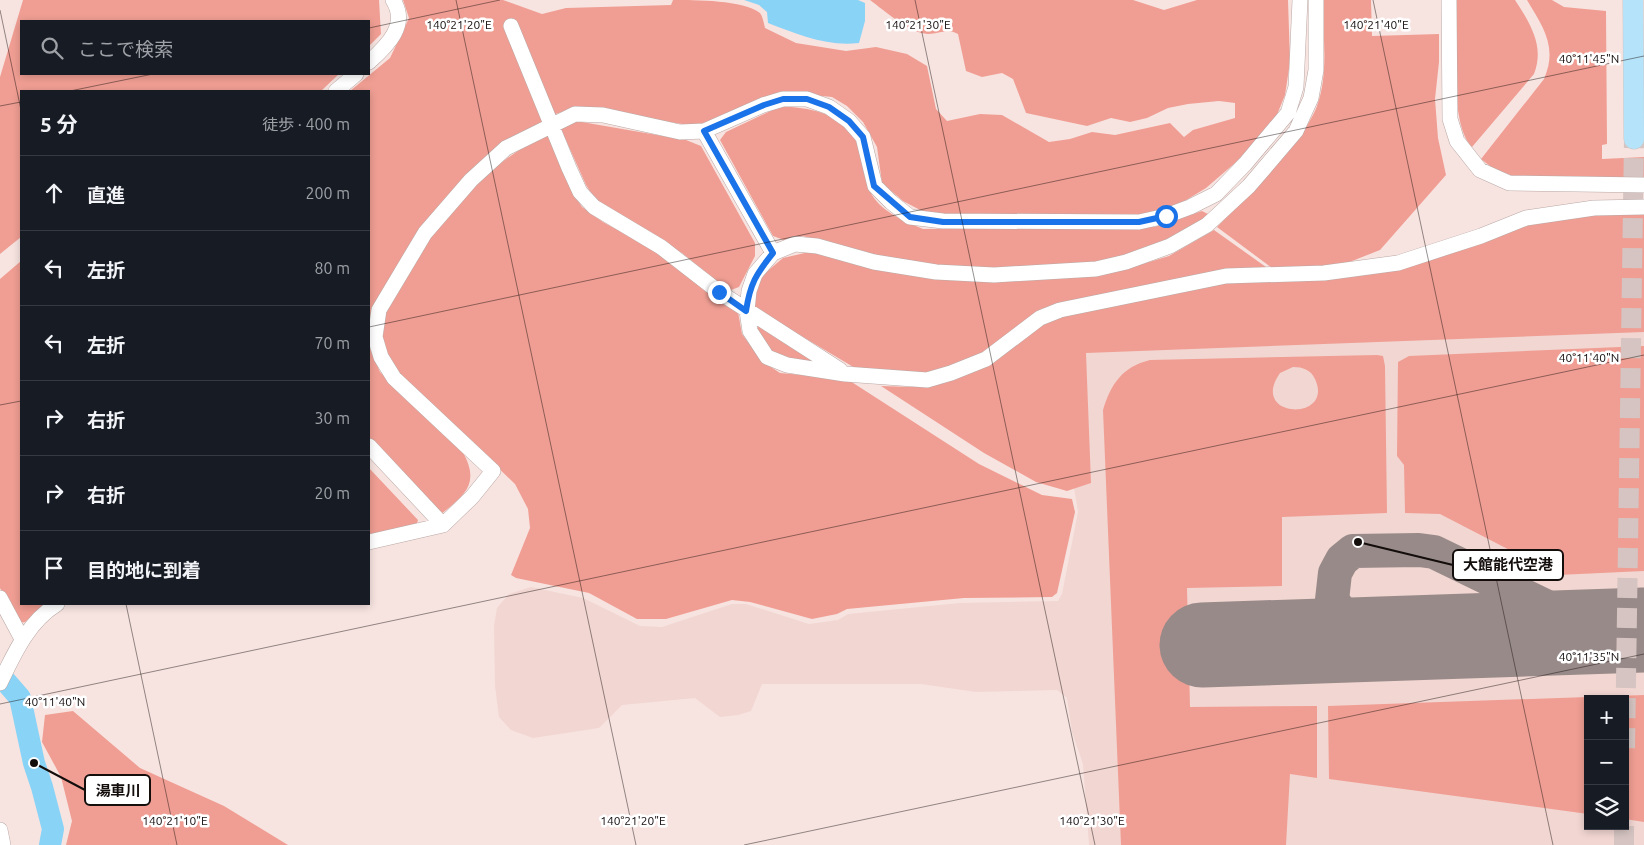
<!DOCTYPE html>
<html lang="ja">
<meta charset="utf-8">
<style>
body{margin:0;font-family:Ubuntu,"Noto Sans JP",sans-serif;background:#242831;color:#f1f3f6}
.controls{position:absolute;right:15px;bottom:15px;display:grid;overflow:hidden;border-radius:0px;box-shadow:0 2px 8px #0003}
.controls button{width:45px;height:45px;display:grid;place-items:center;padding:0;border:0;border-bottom:1px solid #363941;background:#171b24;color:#f1f3f6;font:25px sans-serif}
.stop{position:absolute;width:15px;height:15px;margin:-11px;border:4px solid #1a73e8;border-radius:50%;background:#fff}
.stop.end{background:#1a73e8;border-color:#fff;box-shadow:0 1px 5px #0008}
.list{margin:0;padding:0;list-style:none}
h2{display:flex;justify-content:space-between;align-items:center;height:65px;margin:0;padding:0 20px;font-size:21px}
h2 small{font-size:16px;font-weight:400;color:#9ea1a6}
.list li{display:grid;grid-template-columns:32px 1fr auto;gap:15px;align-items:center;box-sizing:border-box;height:75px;padding:0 20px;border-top:1px solid #363941}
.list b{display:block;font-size:19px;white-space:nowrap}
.list em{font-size:16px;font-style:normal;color:#9ea1a6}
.icon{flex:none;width:28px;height:28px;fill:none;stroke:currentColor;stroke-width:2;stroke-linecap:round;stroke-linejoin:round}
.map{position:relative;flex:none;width:1644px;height:845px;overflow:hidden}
.search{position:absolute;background:#171b24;box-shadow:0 2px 8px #0003;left:20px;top:20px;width:350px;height:55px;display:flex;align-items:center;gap:12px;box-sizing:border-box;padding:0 18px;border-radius:0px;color:#9ea1a6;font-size:19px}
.panel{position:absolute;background:#171b24;box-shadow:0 2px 8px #0003;left:20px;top:90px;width:350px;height:515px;border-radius:0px}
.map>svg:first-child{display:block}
.built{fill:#f2d6d2;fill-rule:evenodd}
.green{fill:#f09e93;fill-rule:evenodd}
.water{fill:#89d3f7}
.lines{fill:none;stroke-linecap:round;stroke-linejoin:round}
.river{stroke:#89d3f7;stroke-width:22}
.taxiway{stroke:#988a88;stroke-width:34}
.runway{stroke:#988a88;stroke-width:85}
.major-tunnel{stroke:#d5c4c1;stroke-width:20;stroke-dasharray:20 10;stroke-linecap:butt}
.minor-casing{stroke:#baa8a5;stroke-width:16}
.major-casing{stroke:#cbcaca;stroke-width:21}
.minor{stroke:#fff;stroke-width:15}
.major{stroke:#b5e3fa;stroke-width:20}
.route{stroke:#1a73e8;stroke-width:6}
.ticks{fill:none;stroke:#130d0c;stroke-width:1;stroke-opacity:0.45}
.ticks-label{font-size:12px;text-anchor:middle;fill:#130d0c;stroke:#fff;stroke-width:5;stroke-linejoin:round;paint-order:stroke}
.leader{fill:none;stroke:#130d0c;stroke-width:2}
.callout-dot{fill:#130d0c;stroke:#fff;stroke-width:2}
.callout{fill:#fff;stroke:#130d0c;stroke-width:2}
.callout-label{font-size:15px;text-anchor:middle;font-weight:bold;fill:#130d0c}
</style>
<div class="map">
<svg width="1644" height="845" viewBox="0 0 1644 845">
<rect width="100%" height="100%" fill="#f7e4e1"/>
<path class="built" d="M1644 218V845H1089L1083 764 1072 732 1067 698 1057 690 976 692 921 684H762L751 711 738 715 720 717 695 698 622 705 599 728 533 738 511 730 499 717 495 686 494 626 497 608 509 594 531 587 583 598 640 626 662 627 732 604H746L809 624 838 620 848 614 960 603 1058 601 1062 594 1078 512 1071 470 1075 351ZM1588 699H1625V826H1588Z"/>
<path class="green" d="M23 0H379L381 34 369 46V21H21V74H339L321 91H21V237L0 254V77Z
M403 0H503L542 14 566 8 671 5 673 0C695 0 744 0 760 13 763 17 764 24 765 28L796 43 846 51 876 47 907 54 927 66 936 109 947 121 980 114 1002 115 1049 142 1070 139 1092 132 1115 135 1170 123 1184 137 1193 130 1235 118V103L1219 101 1188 104 1168 108 1147 118 1130 122 1111 118 1087 126 1026 113 1013 79 1002 73 982 77 966 71 958 34C947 28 940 34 928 34 909 33 885 11 870 0H1133L1164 10 1197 0H1288L1290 62 1285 95 1274 122 1235 163 1206 188 1178 205 1142 215 950 217 922 211 903 201 882 183 877 147 863 122 847 106 832 97 781 92 715 121 689 125 576 108 552 115 543 122 508 141 379 301 369 318V91H350L390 58 409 18Z
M1322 0H1371L1372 36 1439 34V62L1435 99 1438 138 1446 175 1380 250 1342 265 1272 268 1217 227C1245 198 1303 143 1317 106 1329 73 1323 34 1322 0Z
M1457 0H1515C1530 23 1545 46 1534 74L1472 147C1448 123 1457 35 1457 0Z
M1527 0H1552L1564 7 1606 11 1607 144 1602 145V159L1644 157V178L1516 177 1494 169 1481 159 1544 79C1558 47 1543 27 1527 0Z
M781 106C807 108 842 112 855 139 863 156 862 178 872 195 883 213 905 221 923 229L1154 227 1202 211 1208 214 1202 224 1165 243 1103 261 998 269 929 266 854 251 803 236 784 240 773 236 720 140 726 132Z
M576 121 686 140 701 146 755 243V256L739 287 731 290 719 283 682 253 599 205 586 185 560 127Z
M547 133 572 191 582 207 603 222 667 257 738 312 742 334 762 361 780 373 847 379 979 464 1042 495 1072 499 1075 512 1057 593 1052 597 964 598 847 609 837 614 812 619 750 602 732 600 666 619H637L589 593 516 578 511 575 530 528 528 509 515 484 395 369C388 357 382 345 382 330 384 288 456 202 487 174 505 158 526 146 547 133Z
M1644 213V332L1086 353 1091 483 1067 491 1036 482 984 453 881 386 911 387 937 385 1057 317 1226 283 1341 277 1528 223 1595 214Z
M1214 230 1266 267 1225 270 1041 309 976 358 940 371 912 375 855 368 753 307V296L764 274 783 258 809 252 921 277 1119 271 1169 256Z
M21 261V604H46L25 622 19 623 0 588V279Z
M758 325 823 366C799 361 756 357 758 325Z
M369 346 380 372 462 451C481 483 465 495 441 514L369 438Z
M1644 346V571L1558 575 1440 514 1405 513 1404 465 1397 456 1398 362 1409 356Z
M1377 355 1383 356 1385 366 1387 513 1282 517V586L1187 588 1190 707 1317 706V778L1290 774 1286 845H1121L1103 410C1111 384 1122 367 1150 360ZM1293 367C1303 367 1311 370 1315 379 1335 422 1248 419 1280 373Z
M369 468 418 520 416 526 369 535Z
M1644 695V822L1625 819V699H1588V814L1329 779 1328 706Z
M73 711 140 768 224 806 288 845H66L72 821 61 777 42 742 45 715Z"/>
<path class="water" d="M744 0H858L865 3V21L859 43C827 47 797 34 768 23L767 12 759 5Z"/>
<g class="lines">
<path class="river" d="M0 675 20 698 34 763 42 787 53 829 50 845"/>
<path class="taxiway" d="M1374 639 1350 625 1332 600 1335 573 1342 560 1353 551 1419 550 1434 552 1599 632"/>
<path class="runway" d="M1202 645 1644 630"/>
<path class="major-tunnel" d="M1625 748 1634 139
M1624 845V826"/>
<g class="minor-casing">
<path id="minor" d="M1316 0V70L1311 98 1296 131 1249 186 1207 225 1170 246 1126 262 1096 269 994 275 936 272 874 262 817 246 795 244 773 253 755 274 749 291 747 311 750 331 767 357 787 365 845 374 927 380 951 373 986 359 1040 318 1060 310 1226 276 1324 273 1398 263 1481 236 1526 218 1594 208 1644 207
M1449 0 1450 119 1457 141 1480 170 1509 183 1644 185
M511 26 569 168 580 192 594 207 661 247 719 292 840 370
M369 62C387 46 409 25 393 0
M336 91 356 74
M704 131 773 253
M369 446 443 525
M369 542 443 525 472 497 493 471 394 378 381 357 375 337 379 310 425 233 471 180 506 148 575 114 603 115 680 132 704 131 763 105 783 99H807L829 107 849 121 863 137 875 186 891 202 910 217 943 221 1139 222 1166 216 1190 207 1216 194 1245 164 1288 113 1296 87 1300 0
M0 598 22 639
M0 683C14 654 28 622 57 604
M0 830 3 845"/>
</g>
<g class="major-casing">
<path id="major" d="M1633 0 1634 139"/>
</g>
<use href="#minor" class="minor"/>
<use href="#major" class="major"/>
</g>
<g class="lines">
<path class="route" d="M719 292 746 311C750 284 756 274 773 253L704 131 764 105 783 99H807L829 107 849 121 863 137 874 186 910 217 943 222H1139L1166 216"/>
</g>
<path class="ticks" d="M456 0 636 845M915 0 1095 845M1373 0 1553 845M0 10 21 110M369 28 500 0M70 91 153 74M0 106 21 102M369 327 1644 56M0 405 21 401M126 604 177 845M0 704 1644 355M744 845 1644 654"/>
<g class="ticks-label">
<text x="459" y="29">140°21'20"E</text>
<text x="918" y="29">140°21'30"E</text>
<text x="1376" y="29">140°21'40"E</text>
<text x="1589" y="63">40°11'45"N</text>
<text x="1589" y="362">40°11'40"N</text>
<text x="1589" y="661">40°11'35"N</text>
<text x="55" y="706">40°11'40"N</text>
<text x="175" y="825">140°21'10"E</text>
<text x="633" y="825">140°21'20"E</text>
<text x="1092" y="825">140°21'30"E</text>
</g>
<path class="leader" d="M1358 542L1453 565M34 763L85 790"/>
<g class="callout-dot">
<circle cx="1358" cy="542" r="5"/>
<circle cx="34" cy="763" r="5"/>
</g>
<g class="callout">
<rect x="1453" y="550" width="110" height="30" rx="5"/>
<rect x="85" y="775" width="65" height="30" rx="5"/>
</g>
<g class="callout-label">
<text x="1508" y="570">大館能代空港</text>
<text x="118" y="796">湯車川</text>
</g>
</svg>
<div class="controls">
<button>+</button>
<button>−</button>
<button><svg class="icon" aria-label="layers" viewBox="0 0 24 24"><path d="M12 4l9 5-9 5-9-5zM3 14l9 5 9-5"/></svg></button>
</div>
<div class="stop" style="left:1166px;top:216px"></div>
<div class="stop end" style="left:719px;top:292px"></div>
<div class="search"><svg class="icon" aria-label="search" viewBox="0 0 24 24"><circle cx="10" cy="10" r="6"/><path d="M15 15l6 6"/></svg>ここで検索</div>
<section class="panel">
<h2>5 分<small>徒歩 · 400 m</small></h2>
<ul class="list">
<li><svg class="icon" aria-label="ahead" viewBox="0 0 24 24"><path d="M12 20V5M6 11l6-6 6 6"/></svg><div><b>直進</b></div><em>200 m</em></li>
<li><svg class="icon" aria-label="left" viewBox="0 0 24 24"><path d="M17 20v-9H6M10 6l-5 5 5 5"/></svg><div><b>左折</b></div><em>80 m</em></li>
<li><svg class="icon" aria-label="left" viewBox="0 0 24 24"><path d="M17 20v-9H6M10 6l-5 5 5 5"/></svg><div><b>左折</b></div><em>70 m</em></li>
<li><svg class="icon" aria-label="right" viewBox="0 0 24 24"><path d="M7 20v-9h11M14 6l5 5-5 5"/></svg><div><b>右折</b></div><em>30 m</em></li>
<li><svg class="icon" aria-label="right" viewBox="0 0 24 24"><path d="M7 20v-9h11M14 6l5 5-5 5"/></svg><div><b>右折</b></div><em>20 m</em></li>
<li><svg class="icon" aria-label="arrive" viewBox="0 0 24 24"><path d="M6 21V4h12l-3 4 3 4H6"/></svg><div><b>目的地に到着</b></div></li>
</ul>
</section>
</div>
